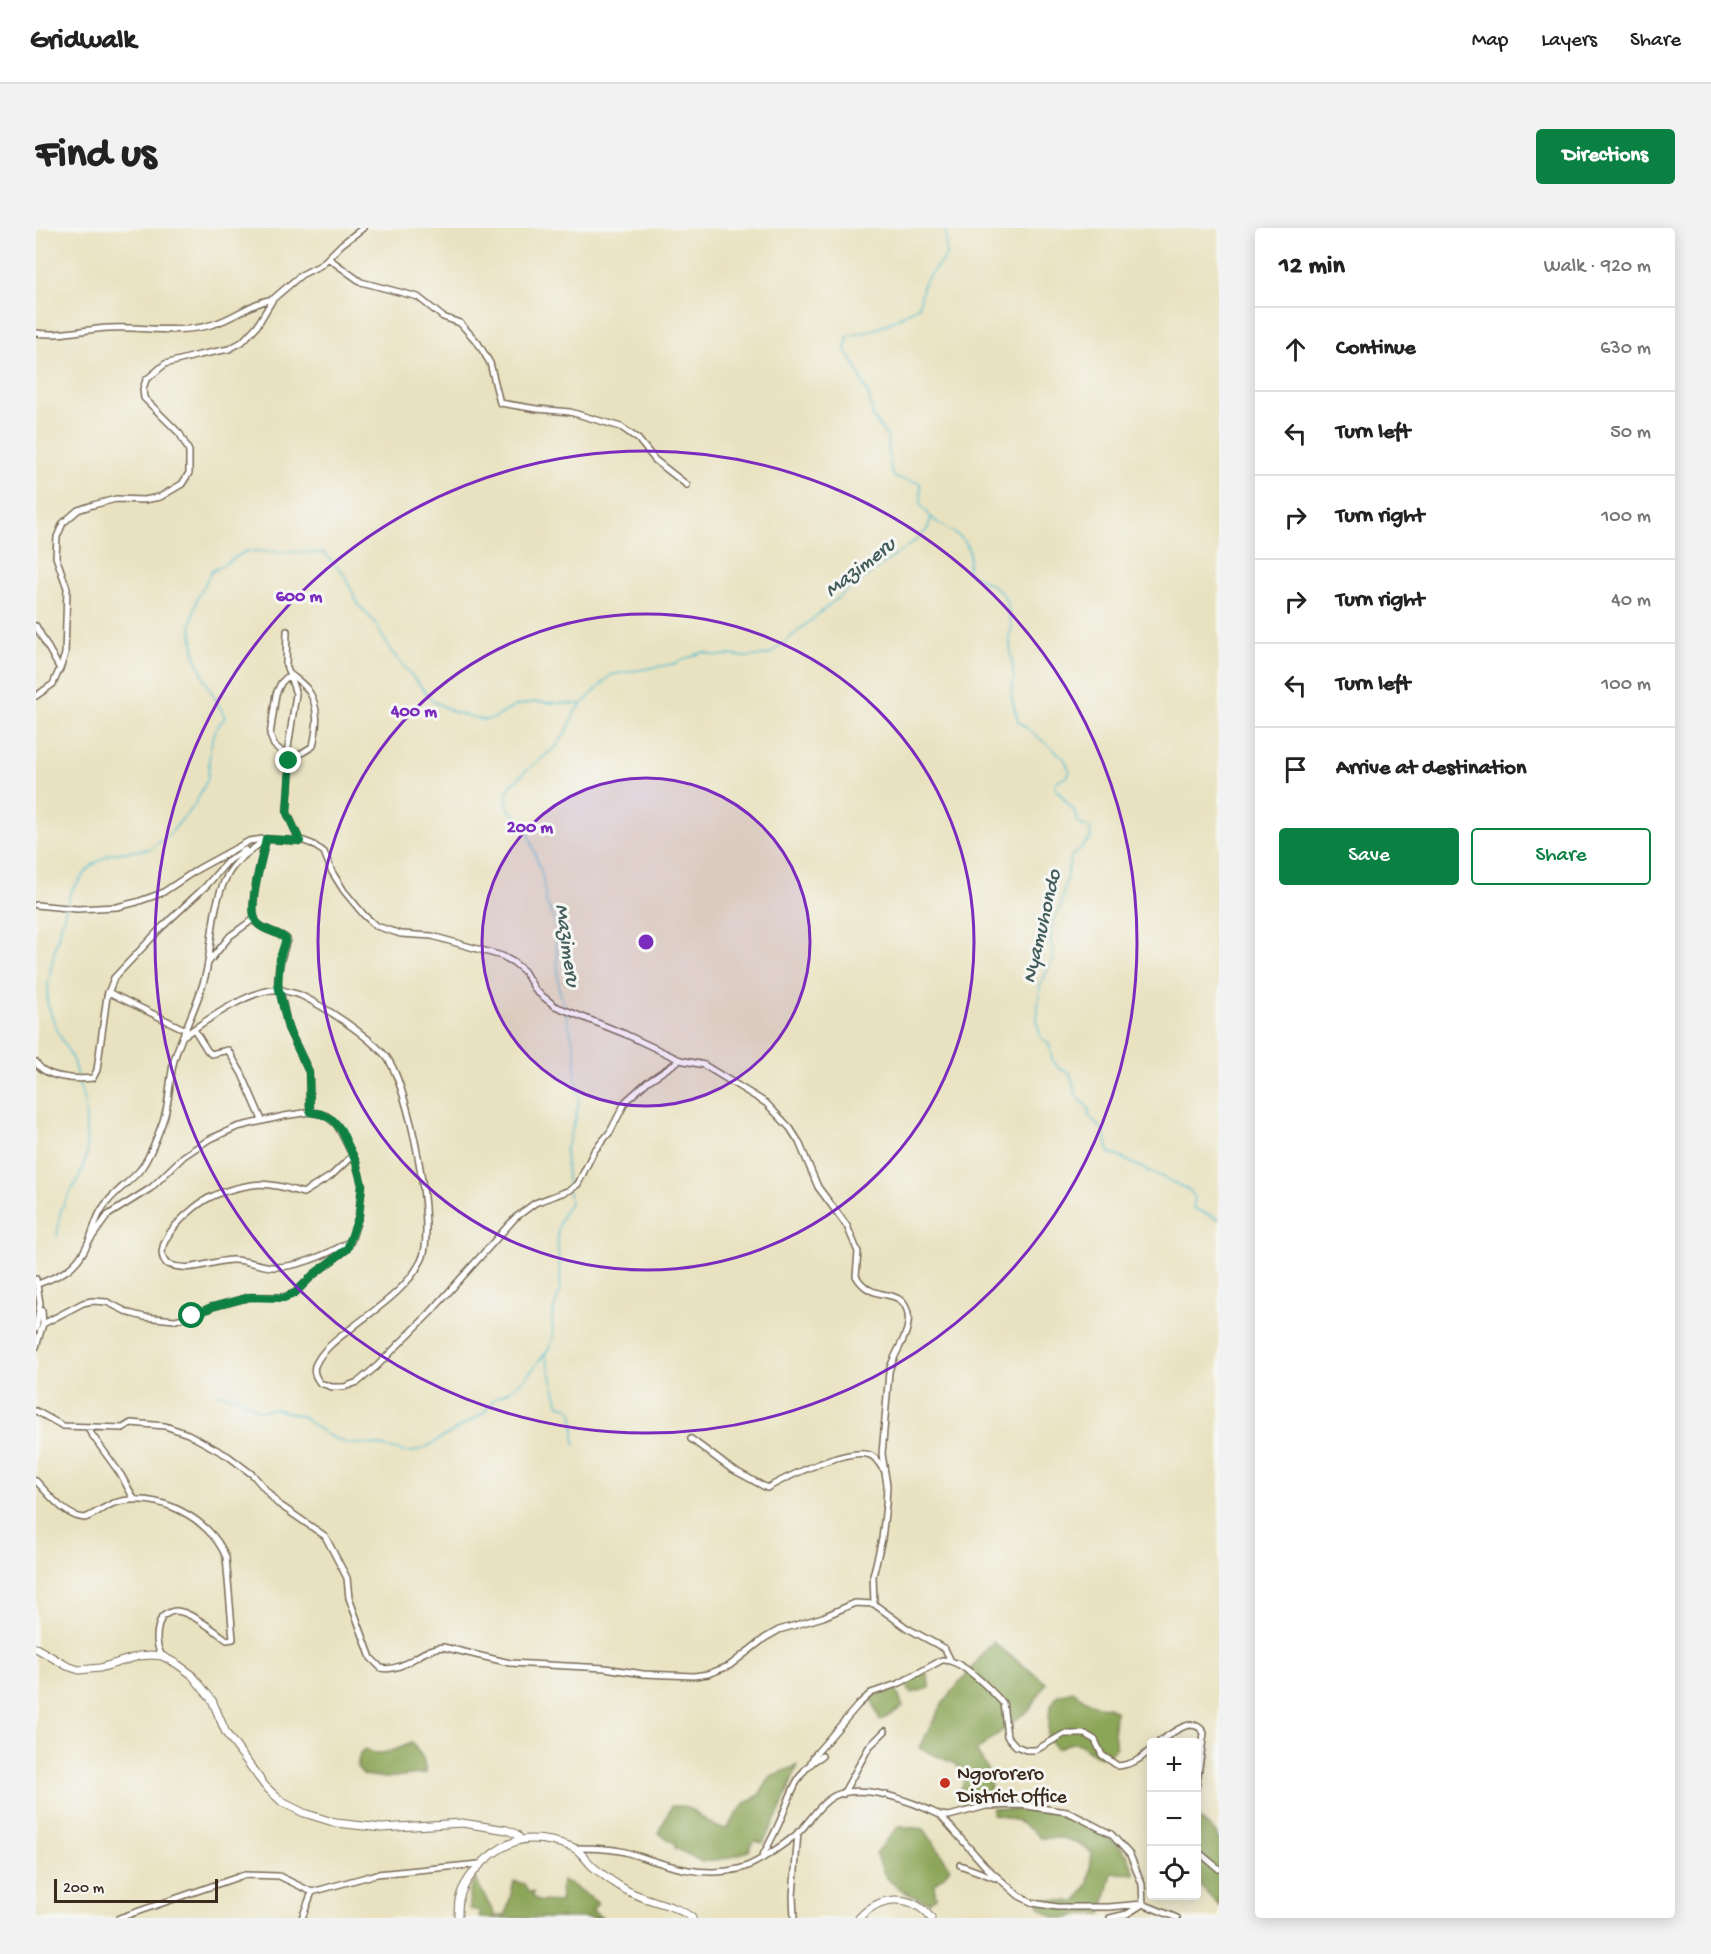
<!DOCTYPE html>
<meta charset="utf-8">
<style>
body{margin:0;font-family:"Gochi Hand",sans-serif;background:#f2f2f2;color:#222}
.controls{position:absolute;right:18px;bottom:18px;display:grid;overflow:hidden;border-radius:6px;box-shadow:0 3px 15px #0003}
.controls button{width:54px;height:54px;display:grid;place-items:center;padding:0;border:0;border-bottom:2px solid #e0e0e0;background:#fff;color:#222;font:30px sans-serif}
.scale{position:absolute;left:18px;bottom:15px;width:164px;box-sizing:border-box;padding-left:6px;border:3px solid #3b2a1e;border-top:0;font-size:16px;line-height:21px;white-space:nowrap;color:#3b2a1e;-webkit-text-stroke:4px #f6f6f2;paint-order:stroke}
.stop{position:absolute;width:18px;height:18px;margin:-14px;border:4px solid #0b8043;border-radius:50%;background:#fff}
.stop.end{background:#0b8043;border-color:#fff;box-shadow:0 2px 6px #0008}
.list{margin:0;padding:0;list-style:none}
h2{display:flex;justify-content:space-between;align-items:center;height:78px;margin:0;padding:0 24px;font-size:26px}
h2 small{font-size:20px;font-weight:400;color:#767676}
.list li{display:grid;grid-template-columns:39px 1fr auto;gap:18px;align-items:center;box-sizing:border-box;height:84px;padding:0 24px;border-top:2px solid #e0e0e0}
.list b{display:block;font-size:22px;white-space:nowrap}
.list em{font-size:20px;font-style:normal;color:#767676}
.actions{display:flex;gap:12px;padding:18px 24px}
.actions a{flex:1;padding:14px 0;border:2px solid #0b8043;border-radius:6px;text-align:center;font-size:21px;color:#0b8043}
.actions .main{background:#0b8043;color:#fff}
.icon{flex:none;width:33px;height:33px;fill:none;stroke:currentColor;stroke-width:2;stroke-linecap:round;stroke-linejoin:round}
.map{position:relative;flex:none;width:1183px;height:1690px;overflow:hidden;border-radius:6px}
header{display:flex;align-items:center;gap:36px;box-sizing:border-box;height:84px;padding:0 30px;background:#fff;border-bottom:2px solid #e0e0e0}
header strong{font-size:28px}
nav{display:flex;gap:33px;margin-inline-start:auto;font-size:21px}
.intro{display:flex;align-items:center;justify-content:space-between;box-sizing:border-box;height:144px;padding:0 36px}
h1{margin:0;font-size:42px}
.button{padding:15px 27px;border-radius:6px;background:#0b8043;color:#fff;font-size:21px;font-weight:700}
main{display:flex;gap:36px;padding:0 36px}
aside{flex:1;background:#fff;border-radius:6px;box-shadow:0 3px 15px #0003}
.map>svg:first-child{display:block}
.forest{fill:#8ca659;stroke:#64683c;stroke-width:1.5}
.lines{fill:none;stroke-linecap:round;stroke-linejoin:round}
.stream{stroke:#52bcce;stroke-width:1.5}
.minor-casing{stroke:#786a57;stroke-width:8}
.major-casing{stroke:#786a57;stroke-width:9}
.minor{stroke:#fff;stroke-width:5}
.major{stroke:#fff;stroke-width:7}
.route{stroke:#0b8043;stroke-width:8}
.ring{fill:none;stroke:#7b2cbf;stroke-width:3}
.poi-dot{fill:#c8321e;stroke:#f6f6f2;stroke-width:2}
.labels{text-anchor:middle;stroke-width:6;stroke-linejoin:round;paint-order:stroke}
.poi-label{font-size:20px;fill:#3b2a1e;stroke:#f6f6f2;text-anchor:start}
.water-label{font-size:21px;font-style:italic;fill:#435d5c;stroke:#f6f6f2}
.centre{fill:#7b2cbf;stroke:#f6f6f2;stroke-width:3}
.ring-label{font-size:18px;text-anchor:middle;font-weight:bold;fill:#7b2cbf;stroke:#f6f6f2;stroke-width:6;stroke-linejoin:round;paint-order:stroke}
</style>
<header>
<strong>Gridwalk</strong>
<nav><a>Map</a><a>Layers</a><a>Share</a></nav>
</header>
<div class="intro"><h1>Find us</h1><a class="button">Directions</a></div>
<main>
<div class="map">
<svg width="1183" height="1690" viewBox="0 0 1183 1690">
<rect width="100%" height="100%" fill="#f6f6f2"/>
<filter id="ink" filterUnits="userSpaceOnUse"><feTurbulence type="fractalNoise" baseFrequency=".0167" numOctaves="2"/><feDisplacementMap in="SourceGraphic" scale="12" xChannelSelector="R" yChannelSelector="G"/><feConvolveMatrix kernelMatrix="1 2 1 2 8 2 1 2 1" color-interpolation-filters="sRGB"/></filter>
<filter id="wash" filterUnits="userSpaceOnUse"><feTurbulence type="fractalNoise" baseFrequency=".008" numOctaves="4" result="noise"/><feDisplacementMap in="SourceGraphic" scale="24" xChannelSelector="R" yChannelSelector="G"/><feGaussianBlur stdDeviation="1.35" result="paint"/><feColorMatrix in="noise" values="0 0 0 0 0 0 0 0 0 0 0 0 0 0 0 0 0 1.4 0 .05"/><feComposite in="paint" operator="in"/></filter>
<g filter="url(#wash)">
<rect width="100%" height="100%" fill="#e9e2c0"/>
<path class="forest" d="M957 1414 1010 1455 994 1481 940 1523 951 1540 955 1559 945 1574 929 1578 922 1568 929 1550 921 1537 883 1520 907 1475Z
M890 1443 894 1460 876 1465 872 1461 870 1453Z
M859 1459 867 1479 844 1493 835 1469Z
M1037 1463 1057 1477 1072 1479 1079 1483C1079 1495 1076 1508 1081 1519 1060 1542 1053 1516 1039 1515 1031 1514 1027 1520 1020 1520L1011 1511 1014 1479 1022 1467Z
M376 1515 387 1530 390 1545 350 1550 328 1547 321 1539 324 1525 329 1521C344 1531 361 1520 376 1515Z
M762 1537 744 1582 727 1615 718 1613 713 1623 692 1630 666 1634 638 1619 640 1616 622 1605 636 1578C640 1579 647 1577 651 1579 663 1584 675 1602 691 1600L708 1576 723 1567 735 1548Z
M957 1580 1020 1585 1045 1593 1082 1617 1092 1628 1099 1646 1076 1645 1066 1686H1044L1033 1690H1020L1004 1680 1000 1670 1040 1674 1052 1655 1056 1625C1038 1611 1027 1608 1004 1610 989 1595 976 1590 956 1586Z
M1161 1588 1180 1605 1183 1613V1678L1161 1655 1160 1622 1163 1619 1161 1616Z
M863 1598 888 1601 914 1639 909 1647 898 1656 900 1669 893 1674C880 1671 862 1661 853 1652 846 1645 843 1634 840 1625Z
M439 1651 460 1689 470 1687 478 1653 488 1656 492 1664H497V1669L503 1673 524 1674 526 1653 533 1655 562 1675 556 1683 567 1690H443L444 1683 434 1681 433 1665Z"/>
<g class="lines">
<path class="stream" d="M910 0V28L888 54 883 78C860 92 840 104 812 108L809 122 820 139 833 168 837 189 851 209 855 243 859 250 884 255 885 261V277C888 280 891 285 894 288 914 308 942 306 931 343 945 353 962 356 970 372 974 379 972 390 976 400L973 408 978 452 975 467 982 493 1028 530 1034 544 1031 549 1020 553 1019 559C1028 574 1039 578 1043 596L1054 600 1055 610 1035 629 1024 680 1016 694 1014 712 1018 723 1015 735 1004 758 1001 791 1004 809 1013 815 1016 832 1024 841 1034 845 1040 867 1053 881V888L1068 903 1073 924 1153 962 1159 969 1157 980 1183 991
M529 780 523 762 519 694 510 673 506 647 490 597 472 580 470 571 473 560 487 545 521 518 532 501 540 482 575 447 637 436 667 424 681 428 693 427 709 429 733 427 809 364 879 313 891 302 895 290
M530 785 540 826 539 843 543 870 540 889 529 923 532 960
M41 848 37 833 22 804 11 775 12 757 19 719 35 663 55 638 74 626 114 621 132 608 159 576 172 550 174 520 180 501 189 489 169 452 159 427 155 397 161 371 175 344 210 323 288 325 308 346 322 376 339 395 355 423 397 473 420 485 448 492 459 490 479 478 499 474 544 476
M533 964 534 975C511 1005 527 1027 524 1060 523 1071 516 1081 516 1092 517 1110 521 1110 509 1126L523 1177 533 1179 537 1187 539 1217
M21 1009 25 981 44 947 51 926 49 876 42 852
M181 1165 204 1170 224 1183 239 1181 265 1188 291 1207 309 1215 341 1217 373 1225 389 1220 448 1185 458 1171 473 1163 490 1149 509 1126"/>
</g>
</g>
<g filter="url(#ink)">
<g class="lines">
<g class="minor-casing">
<path id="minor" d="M292 30 325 54 382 69 407 89 424 95 442 115 454 135 464 175 501 181 534 184 585 199 602 211 619 232 651 257
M0 105C24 109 48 101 73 100 108 98 144 107 178 96 199 90 216 74 237 71
M0 398 24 441
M251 403 250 437 260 466 252 520 254 540 251 584 264 613
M0 468 17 456 25 438 29 426 31 360 20 329 21 309 27 295 42 282 57 277 80 271 108 272 124 269 146 256 153 245V223L144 206 108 170 107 161 110 152 129 136 163 127 193 121 206 114 221 98 237 71 265 47 285 37 306 16 327 0
M252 529 238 517 234 507 240 466 245 455 254 446C260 451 268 456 272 462 284 479 281 500 277 518L253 533
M230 611C227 628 210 681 221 695 228 703 243 704 251 711 247 727 239 743 243 760 248 764 257 764 264 767 291 780 328 805 349 827 372 853 402 1003 385 1033 371 1061 341 1080 317 1099 304 1109 285 1122 279 1138 277 1144 280 1150 284 1155L296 1159H308L322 1154 341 1138 394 1085 479 990 499 975 534 962 542 956 558 923 574 904 590 873 611 854 644 832
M0 677 41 681 81 679 101 674 126 665 162 641 213 613 227 611 268 613 276 616 288 624 296 644 308 663 328 687 340 698 365 706 396 708 466 728 477 734 488 743 500 763 519 778 589 806 644 832 668 837 730 875 754 900 763 914 782 959 811 998 822 1024 820 1048C836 1076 863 1058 871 1082 878 1104 857 1124 853 1144L846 1226 851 1257 850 1277 846 1311 837 1348 838 1376
M172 735 194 708 219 690
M72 764 150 802
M158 801 171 822 175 826 192 822 206 846 226 892
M149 807C171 792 217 759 244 762L252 800 273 844 274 884
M0 834C8 850 41 852 57 850L61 842 71 768 78 750 125 700 170 658 191 634 209 622
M315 1013C292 1026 263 1040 236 1039 222 1038 209 1031 195 1032 170 1034 156 1045 131 1036 111 1016 159 976 175 969 187 963 203 959 216 957 232 954 251 960 267 965L295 948 317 927
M0 1051 4 1075 0 1101
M2 1056C26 1047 41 1040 52 1015 57 1004 59 992 66 981 76 965 92 956 104 942 113 931 122 907 127 893 135 872 132 848 140 826 149 799 163 774 170 745 177 713 175 678 191 648 200 631 216 622 230 611
M7 1096 47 1075 56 1073 71 1074 93 1085 108 1089 139 1092 156 1088 176 1079 214 1069H248L259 1065 277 1047 311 1021 315 1013 323 987 326 957 320 934 301 897 291 888 285 886 274 884 248 888 201 899 172 912 148 928 115 960 72 987 54 1012
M0 1119 7 1096 6 1083
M0 1183 27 1198 87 1200 95 1195 129 1198 152 1206 192 1228 217 1247 241 1275 289 1308 311 1350 313 1370 335 1430 345 1440C368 1445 384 1420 407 1419L474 1435 569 1440 607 1446 658 1448 672 1446 693 1438 729 1410 743 1402 787 1389 819 1375 838 1376 871 1400 909 1421 914 1431
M52 1199 54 1204 85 1247 98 1271
M655 1211 694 1240 731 1260C751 1249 812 1219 834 1227 840 1229 843 1236 847 1241
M0 1253C13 1266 29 1289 49 1290 59 1286 68 1279 78 1275 119 1262 174 1289 190 1329L197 1411 191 1412C181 1404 152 1382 139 1383 134 1383 130 1386 126 1389 120 1402 119 1416 126 1428
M1123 1514C1135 1506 1157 1486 1168 1505L1160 1560
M775 1534 778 1528 822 1477 835 1465 864 1455 906 1432C925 1430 954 1461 967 1475L971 1508 980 1518 990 1522H1000L1028 1506H1049L1059 1512 1066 1527 1082 1538C1098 1536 1105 1531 1116 1520
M807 1566 833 1519 849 1503
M904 1587 950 1639 983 1668 997 1675 1021 1679H1073L1107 1676 1141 1690
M539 1620C555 1620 572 1620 589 1624 624 1634 654 1648 691 1643 697 1642 704 1641 709 1639 723 1634 752 1614 763 1604 775 1592 783 1576 798 1568 827 1554 877 1574 904 1587L913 1588 950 1578 984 1577 1031 1584 1038 1587 1075 1606 1094 1627 1106 1656 1107 1676 1091 1686 1074 1690
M1160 1622 1183 1641
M727 1627C733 1616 739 1605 744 1593 755 1568 760 1542 786 1528
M924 1637 959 1650
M83 1690 208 1647 243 1648 276 1664 341 1646 443 1636
M266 1690 276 1664
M758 1690 757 1668 762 1604"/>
</g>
<g class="major-casing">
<path id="major" d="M0 1420 31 1438 43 1442 64 1440 103 1428 115 1427 126 1428 141 1436 155 1446 176 1472 190 1505 229 1558 246 1574 268 1585 300 1595 346 1600 426 1595 471 1602 480 1606 485 1612
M422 1690C422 1684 422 1678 423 1672 429 1644 467 1610 496 1611 508 1611 525 1615 536 1619 544 1622 550 1632 556 1638 567 1647 578 1655 590 1662 611 1674 637 1675 656 1690
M823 1690C844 1667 875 1665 895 1690"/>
</g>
<use href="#minor" class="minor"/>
<use href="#major" class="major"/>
</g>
</g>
<g class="lines" filter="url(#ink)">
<path class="route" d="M156 1088 176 1079 214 1069 248 1070 259 1065 277 1047 311 1021 323 987 326 957 320 934 305 902 297 892 285 886 274 884 273 844 252 800 242 757 244 730 250 711C243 704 228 703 221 695 210 681 227 628 230 611L264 613 251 585 254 540 253 533"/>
</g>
<circle cx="610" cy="714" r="164" fill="#7b2cbf" fill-opacity=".12"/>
<g class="ring">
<circle cx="610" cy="714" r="164"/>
<circle cx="610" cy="714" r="328"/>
<circle cx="610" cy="714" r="491"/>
</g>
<circle class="poi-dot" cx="909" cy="1555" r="6"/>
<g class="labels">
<g class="poi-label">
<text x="921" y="1551">Ngororero<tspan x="921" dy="23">District Office</tspan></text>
</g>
<g class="water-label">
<text transform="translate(823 338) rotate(-38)" y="7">Mazimeru</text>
<text transform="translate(1004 698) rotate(-77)" y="7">Nyamuhondo</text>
<text transform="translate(533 717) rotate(82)" y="7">Mazimeru</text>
</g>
</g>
<circle cx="610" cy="714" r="9" class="centre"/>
<g class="ring-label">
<text x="263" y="373">600 m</text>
<text x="378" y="488">400 m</text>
<text x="494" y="604">200 m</text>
</g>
</svg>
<div class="controls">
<button>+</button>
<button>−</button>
<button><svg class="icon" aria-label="locate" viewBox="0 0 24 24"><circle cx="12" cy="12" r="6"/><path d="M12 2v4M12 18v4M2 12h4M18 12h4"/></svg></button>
</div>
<div class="scale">200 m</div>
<div class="stop" style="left:156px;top:1088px"></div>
<div class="stop end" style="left:253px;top:533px"></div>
</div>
<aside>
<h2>12 min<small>Walk · 920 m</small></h2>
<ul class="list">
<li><svg class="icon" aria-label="ahead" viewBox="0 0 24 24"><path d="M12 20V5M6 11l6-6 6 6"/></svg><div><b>Continue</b></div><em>630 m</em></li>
<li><svg class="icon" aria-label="left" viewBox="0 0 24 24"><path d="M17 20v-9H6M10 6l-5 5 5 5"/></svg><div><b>Turn left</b></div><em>50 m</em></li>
<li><svg class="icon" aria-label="right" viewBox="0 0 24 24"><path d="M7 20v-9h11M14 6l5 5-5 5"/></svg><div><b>Turn right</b></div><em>100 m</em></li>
<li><svg class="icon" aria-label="right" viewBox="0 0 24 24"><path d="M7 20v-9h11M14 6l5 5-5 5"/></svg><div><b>Turn right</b></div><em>40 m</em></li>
<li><svg class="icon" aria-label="left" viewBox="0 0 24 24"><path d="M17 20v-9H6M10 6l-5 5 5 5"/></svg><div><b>Turn left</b></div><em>100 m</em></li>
<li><svg class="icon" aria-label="arrive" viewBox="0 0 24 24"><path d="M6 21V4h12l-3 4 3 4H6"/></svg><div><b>Arrive at destination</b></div></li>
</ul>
<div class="actions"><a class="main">Save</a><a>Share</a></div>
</aside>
</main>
